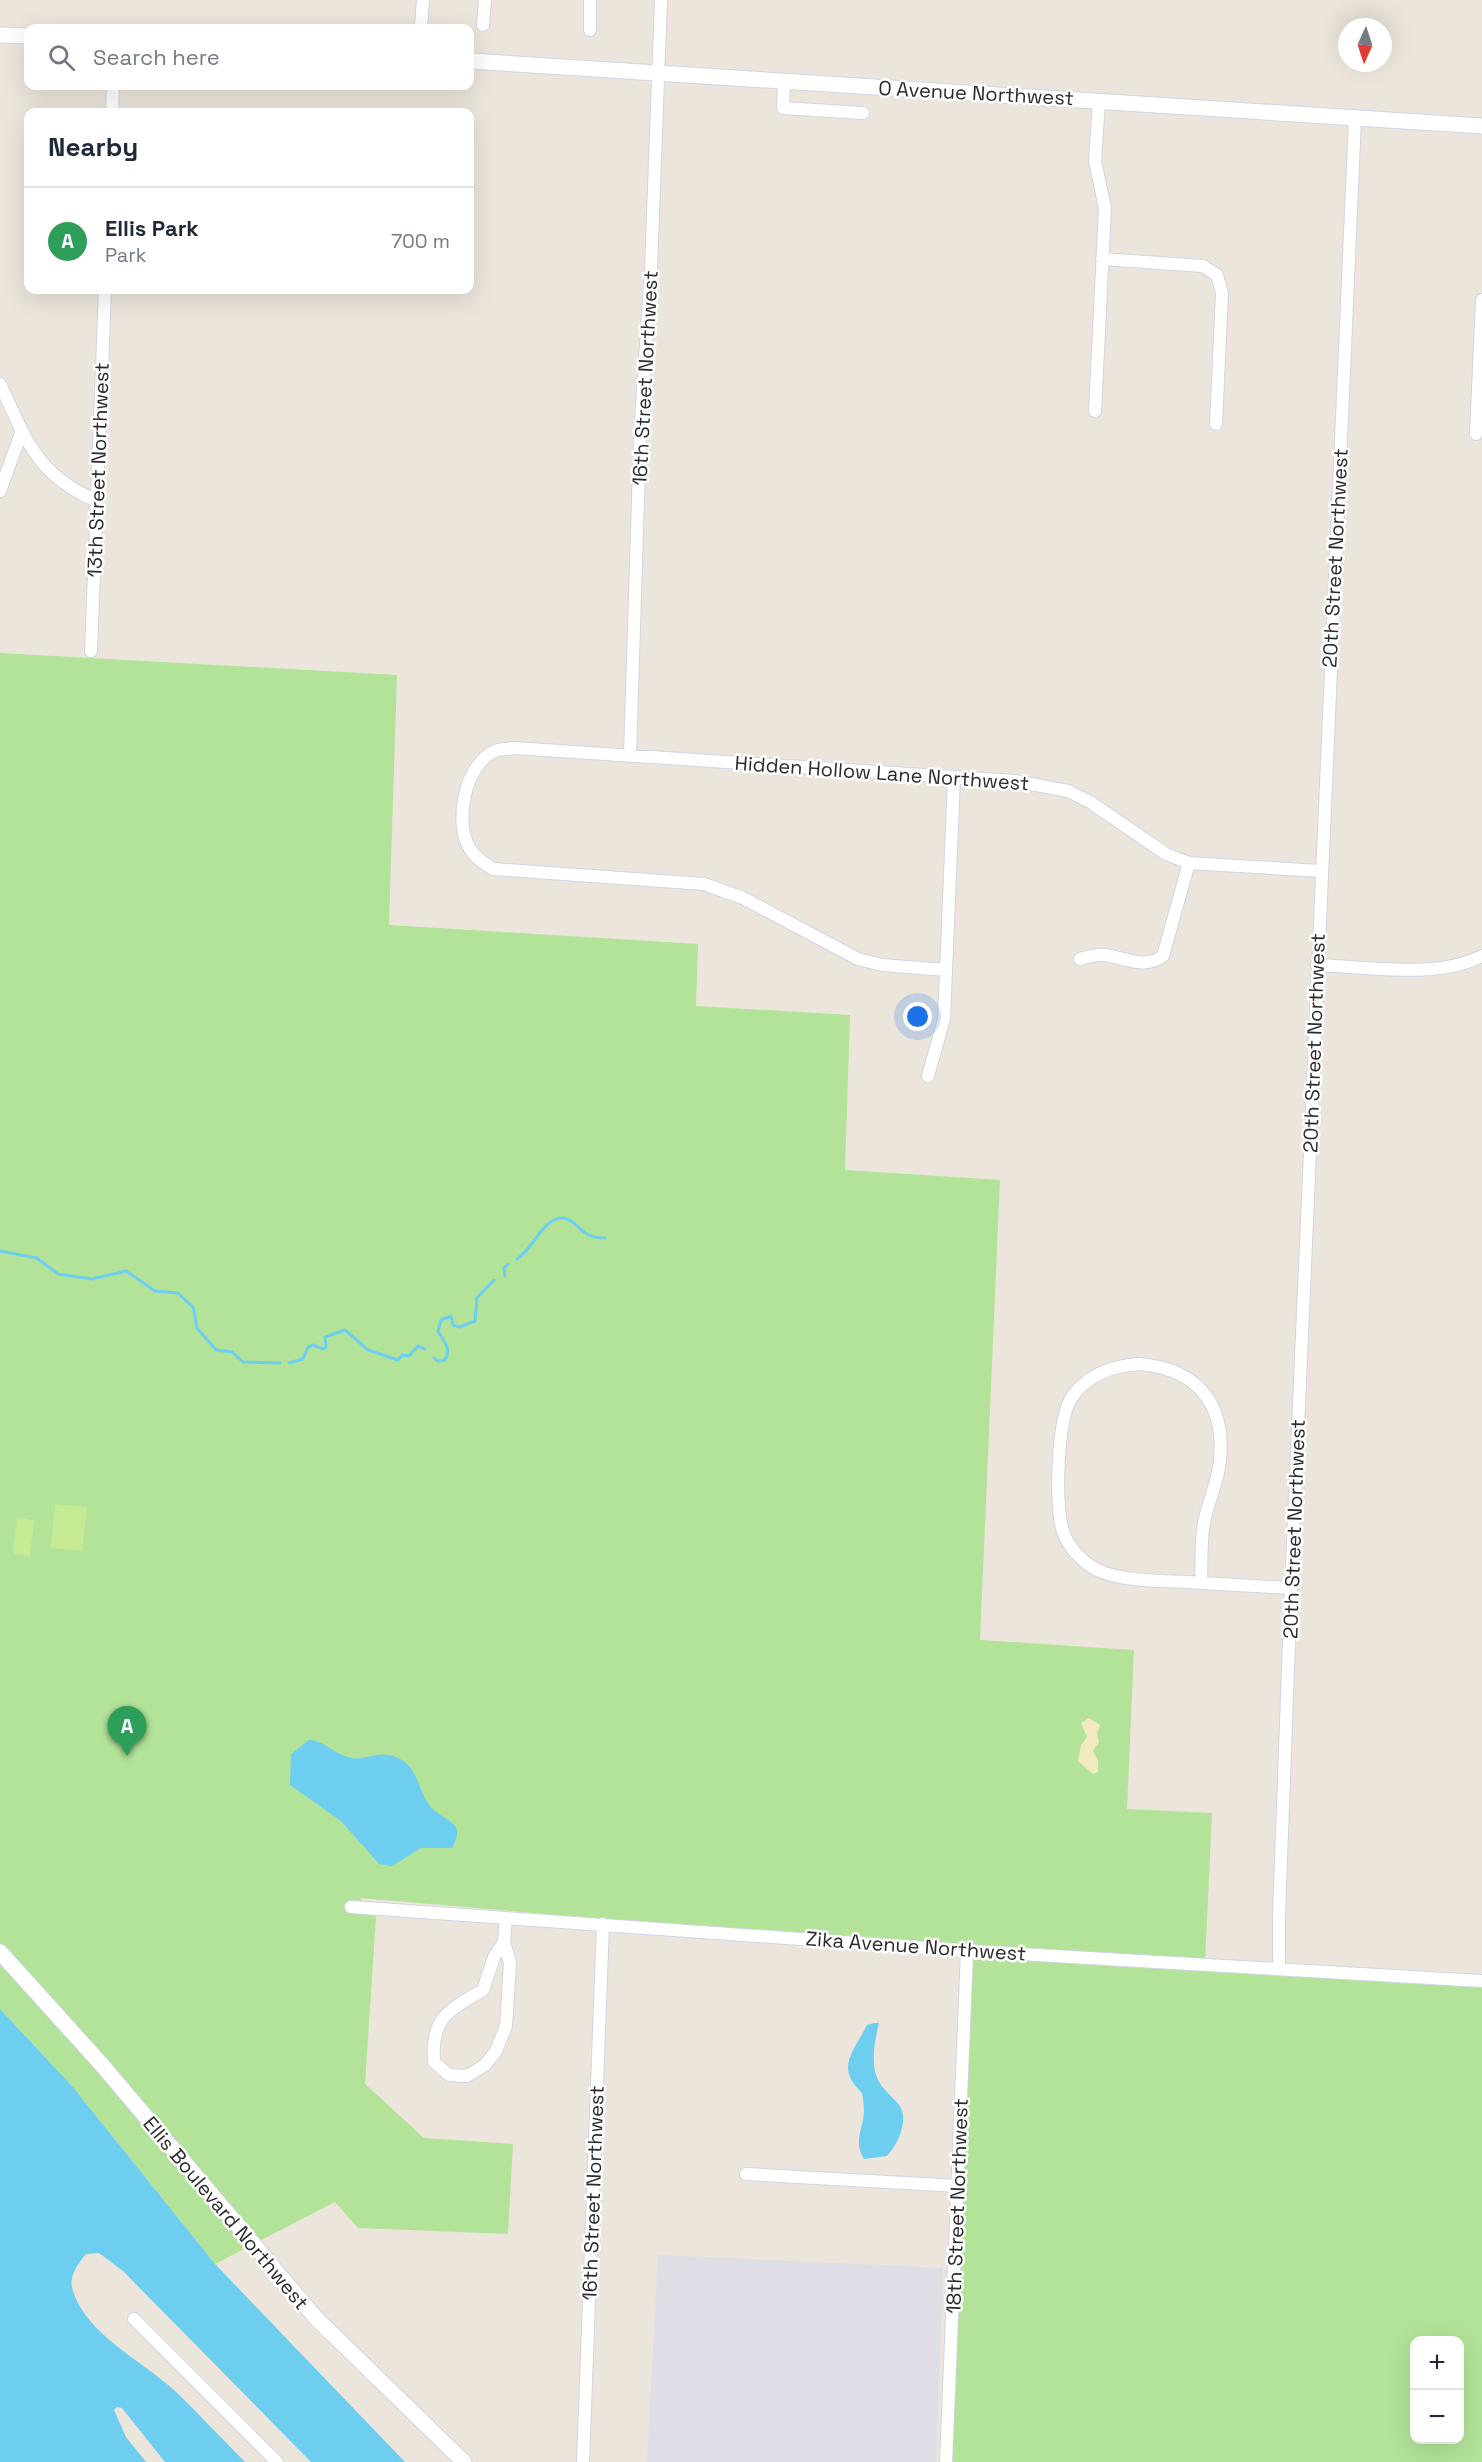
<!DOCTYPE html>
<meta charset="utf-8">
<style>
body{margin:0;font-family:"Space Grotesk",sans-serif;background:#f2f2f3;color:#1f2937}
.controls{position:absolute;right:18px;bottom:18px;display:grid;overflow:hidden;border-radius:12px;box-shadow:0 6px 24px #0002}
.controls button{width:54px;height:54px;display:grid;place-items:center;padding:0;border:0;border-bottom:2px solid #e0e1e3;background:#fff;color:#1f2937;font:30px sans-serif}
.compass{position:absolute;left:1338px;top:18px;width:54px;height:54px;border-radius:50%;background:#fff;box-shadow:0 6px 24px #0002;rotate:183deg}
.you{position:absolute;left:918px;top:1017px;width:21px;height:21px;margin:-15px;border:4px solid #fff;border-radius:50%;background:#1a73e8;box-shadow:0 0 0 9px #1a73e833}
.badge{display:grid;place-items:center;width:39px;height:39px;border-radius:50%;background:#3a60fb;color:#fff;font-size:20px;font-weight:700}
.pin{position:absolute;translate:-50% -50px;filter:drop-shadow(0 2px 3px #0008)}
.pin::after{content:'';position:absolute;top:32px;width:21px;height:18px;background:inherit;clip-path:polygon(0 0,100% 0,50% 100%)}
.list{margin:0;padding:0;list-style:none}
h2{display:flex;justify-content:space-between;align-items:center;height:78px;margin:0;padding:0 24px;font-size:26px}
h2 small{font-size:20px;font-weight:400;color:#747a83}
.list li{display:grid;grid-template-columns:39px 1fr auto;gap:18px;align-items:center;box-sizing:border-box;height:108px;padding:0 24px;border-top:2px solid #e0e1e3}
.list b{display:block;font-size:22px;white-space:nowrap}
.list p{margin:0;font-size:20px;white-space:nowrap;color:#747a83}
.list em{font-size:20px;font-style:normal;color:#747a83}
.icon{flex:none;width:33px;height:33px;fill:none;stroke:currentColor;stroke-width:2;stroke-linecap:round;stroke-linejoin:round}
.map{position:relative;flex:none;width:1482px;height:2462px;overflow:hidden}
.search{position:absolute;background:#fff;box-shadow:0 6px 24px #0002;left:24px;top:24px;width:450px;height:66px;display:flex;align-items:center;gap:15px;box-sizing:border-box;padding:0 21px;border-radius:12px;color:#747a83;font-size:22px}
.panel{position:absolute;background:#fff;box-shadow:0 6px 24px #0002;left:24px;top:108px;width:450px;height:186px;border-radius:12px}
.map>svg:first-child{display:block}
.industrial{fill:#dfdde5}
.green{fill:#b2e398;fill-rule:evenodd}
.sand{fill:#f2e9bf}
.pitch{fill:#c6eb94}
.water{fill:#6eceef}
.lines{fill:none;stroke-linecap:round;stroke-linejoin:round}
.stream{stroke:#6eceef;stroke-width:3}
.minor-casing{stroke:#d1d5e3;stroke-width:14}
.tertiary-casing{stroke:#d1d5e3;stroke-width:17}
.minor{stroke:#fff;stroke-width:12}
.tertiary{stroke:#fff;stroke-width:15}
.labels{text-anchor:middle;stroke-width:5;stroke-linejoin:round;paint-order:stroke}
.street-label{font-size:20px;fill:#2a2a2a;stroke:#fff}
</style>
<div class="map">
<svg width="1482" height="2462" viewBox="0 0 1482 2462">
<rect width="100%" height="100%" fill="#ece5dc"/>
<path class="industrial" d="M658 2255 943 2268 936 2462H647Z"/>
<path class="green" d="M0 653 397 675 389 925 698 944 696 1006 850 1015 845 1170 1000 1180 980 1640 1134 1650 1127 1809 1212 1813 1205 1964 1482 1981V2462H946L967 1950 360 1898 376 1917 365 2084 424 2138 513 2144 508 2234 358 2228 335 2202 215 2264 72 2086 0 2009ZM1414 2340H1460V2440H1414Z"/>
<path class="sand" d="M1089 1718 1100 1725 1097 1734 1099 1742 1093 1751 1098 1761V1772L1093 1774 1078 1761 1081 1745 1087 1737 1081 1723Z"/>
<path class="pitch" d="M55 1504 87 1507 82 1551 51 1548Z
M17 1518 34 1520 30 1556 13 1554Z"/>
<path class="water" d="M309 1740C324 1740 335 1755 351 1758 370 1761 379 1748 400 1759 417 1768 418 1787 427 1802 433 1813 447 1817 455 1826 460 1833 455 1841 452 1848H421L392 1866 379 1864 341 1821 290 1785 291 1754Z
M0 2009 72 2086 215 2264 405 2462H311L123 2271 99 2253 86 2254C77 2265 68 2277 73 2291 86 2334 142 2361 174 2390 198 2413 221 2438 245 2462H165L122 2408 117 2407 114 2410 126 2437 146 2462H0Z
M874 2023H879C875 2040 871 2058 876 2075 881 2091 896 2098 901 2108 908 2123 897 2145 887 2156L864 2159C853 2141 863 2130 864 2112 864 2106 863 2099 862 2093 835 2067 853 2053 867 2025Z"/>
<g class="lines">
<path class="stream" d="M0 1251 37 1258 58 1274 92 1279 126 1271 155 1291 178 1293 193 1307 197 1328 216 1350 232 1352 243 1362 280 1363
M517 1259C532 1251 544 1216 563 1218 579 1220 580 1239 605 1238
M505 1276 504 1268 508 1264
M434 1358 438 1361 445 1360C452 1347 443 1341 438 1331L441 1320 451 1316 453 1325 460 1327 475 1321 477 1298 494 1280
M289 1363 303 1359 308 1347 313 1345 323 1349 326 1347 325 1337 345 1330 368 1350 398 1360 402 1355 409 1356 418 1346 425 1349"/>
<g class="minor-casing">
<path id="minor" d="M590 0V30
M483 25 485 0
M421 28 423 0
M784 82 783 108 863 113
M112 112 113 86
M1102 259 1203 266 1217 275 1222 293 1216 424
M0 384C26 439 36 475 97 501
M1095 411 1105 208 1095 161 1099 100
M1476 434 1482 300
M0 491 21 433
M91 651 105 290
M630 755 640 435 651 268 661 0
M1080 959C1087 957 1096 954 1104 955 1124 957 1144 970 1163 956L1189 863
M1317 965C1367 967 1437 979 1482 956
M946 970 882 965 858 959 743 898 704 884 493 869C484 863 474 857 469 847 454 821 465 764 495 751 500 749 508 749 514 748L1015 781 1068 791 1090 802 1166 854 1189 863 1320 871
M928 1076 944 1019 954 779
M1139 1364C1200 1369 1228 1407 1219 1468 1216 1485 1209 1501 1205 1518 1200 1538 1202 1562 1201 1583 1169 1580 1115 1584 1089 1565 1077 1556 1066 1543 1062 1528 1055 1502 1057 1419 1072 1397 1088 1374 1112 1366 1139 1364Z
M1201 1583 1291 1588
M351 1907 967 1951 1482 1981
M504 1942 494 1957 483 1990C448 2011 431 2017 434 2062L449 2075 467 2076 485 2065 496 2051 506 2026 510 1963 504 1942 506 1918
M1279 1968V1914L1291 1588 1355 119
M746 2174 958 2186
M134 2319 277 2462
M583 2462 603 1924
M946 2462 967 1951"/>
</g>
<g class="tertiary-casing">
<path id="tertiary" d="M0 35 28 36
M470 61 1482 126
M0 1952 102 2065 315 2317 464 2462"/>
</g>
<use href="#minor" class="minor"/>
<use href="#tertiary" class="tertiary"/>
</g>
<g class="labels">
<g class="street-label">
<text transform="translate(976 93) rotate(3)" y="7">O Avenue Northwest</text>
<text transform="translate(645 378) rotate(-87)" y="7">16th Street Northwest</text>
<text transform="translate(98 470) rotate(-88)" y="7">13th Street Northwest</text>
<text transform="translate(1335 558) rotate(-87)" y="7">20th Street Northwest</text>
<text transform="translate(882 773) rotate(4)" y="7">Hidden Hollow Lane Northwest</text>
<text transform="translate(1314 1043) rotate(-88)" y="7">20th Street Northwest</text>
<text transform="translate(1294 1529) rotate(-88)" y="7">20th Street Northwest</text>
<text transform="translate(916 1946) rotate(4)" y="7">Zika Avenue Northwest</text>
<text transform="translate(593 2193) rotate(-88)" y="7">16th Street Northwest</text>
<text transform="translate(957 2206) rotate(-88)" y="7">18th Street Northwest</text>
<text transform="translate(226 2213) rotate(50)" y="7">Ellis Boulevard Northwest</text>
</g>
</g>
</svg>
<div class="controls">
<button>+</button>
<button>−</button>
</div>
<svg class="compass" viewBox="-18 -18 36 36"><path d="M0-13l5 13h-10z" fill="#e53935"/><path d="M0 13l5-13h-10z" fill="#747a83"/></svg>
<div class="you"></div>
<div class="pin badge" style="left:127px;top:1756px;background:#2e9e5b">A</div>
<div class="search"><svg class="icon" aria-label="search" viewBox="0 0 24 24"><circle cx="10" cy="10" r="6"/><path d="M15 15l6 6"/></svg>Search here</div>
<section class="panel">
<h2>Nearby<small></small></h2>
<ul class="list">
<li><span class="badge" style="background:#2e9e5b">A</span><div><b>Ellis Park</b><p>Park</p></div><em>700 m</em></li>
</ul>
</section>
</div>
